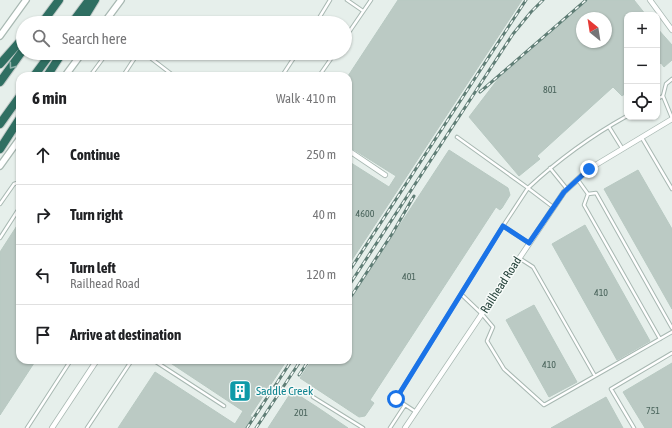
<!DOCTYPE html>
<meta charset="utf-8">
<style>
body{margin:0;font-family:"Asap Condensed",sans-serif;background:#f2f2f2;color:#202124}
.controls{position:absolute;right:12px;top:12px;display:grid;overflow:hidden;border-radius:8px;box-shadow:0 1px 3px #0004}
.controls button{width:36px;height:36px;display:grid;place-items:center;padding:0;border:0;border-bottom:1px solid #e0e0e0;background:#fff;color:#202124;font:20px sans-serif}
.compass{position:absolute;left:576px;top:12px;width:36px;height:36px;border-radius:50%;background:#fff;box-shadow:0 1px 3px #0004;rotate:330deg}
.stop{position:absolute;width:12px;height:12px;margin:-9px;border:3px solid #1a73e8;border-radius:50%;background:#fff}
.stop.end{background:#1a73e8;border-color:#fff;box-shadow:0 1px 4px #0008}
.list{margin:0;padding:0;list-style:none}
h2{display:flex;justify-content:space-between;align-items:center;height:52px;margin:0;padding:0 16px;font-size:17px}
h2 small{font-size:13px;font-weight:400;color:#757577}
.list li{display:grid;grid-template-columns:26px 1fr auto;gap:12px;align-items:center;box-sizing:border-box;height:60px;padding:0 16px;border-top:1px solid #e0e0e0}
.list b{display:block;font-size:15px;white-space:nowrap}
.list p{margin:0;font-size:13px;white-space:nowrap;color:#757577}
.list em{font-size:13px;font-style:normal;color:#757577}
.icon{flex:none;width:22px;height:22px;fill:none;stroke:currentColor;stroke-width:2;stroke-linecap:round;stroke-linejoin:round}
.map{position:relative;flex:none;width:672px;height:428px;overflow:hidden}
.search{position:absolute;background:#fff;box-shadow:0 1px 3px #0004;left:16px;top:16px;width:336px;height:44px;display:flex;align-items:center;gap:10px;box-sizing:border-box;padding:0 14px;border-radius:22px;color:#757577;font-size:15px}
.panel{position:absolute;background:#fff;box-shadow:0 1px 3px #0004;left:16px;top:72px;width:336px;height:292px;border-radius:12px}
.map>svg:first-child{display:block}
.building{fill:#bbcac4;stroke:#b8c9c2;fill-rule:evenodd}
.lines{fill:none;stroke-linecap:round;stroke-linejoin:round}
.service-casing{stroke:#a8b8b2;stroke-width:4.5}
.minor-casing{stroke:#a8b8b2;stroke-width:6}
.tertiary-casing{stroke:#a8b8b2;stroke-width:8}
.motorway-casing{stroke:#c2cac8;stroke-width:10}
.service{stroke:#fff;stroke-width:2.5}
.minor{stroke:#fff;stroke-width:4.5}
.tertiary{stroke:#fff;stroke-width:5.5}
.motorway{stroke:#2f6f62;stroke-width:8}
.rail-casing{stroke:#5f7d75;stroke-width:3}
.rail{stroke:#f7fbf9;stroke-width:1.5;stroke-dasharray:4.5;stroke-linecap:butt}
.oneway{stroke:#93b5ae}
.route{stroke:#1a73e8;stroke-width:5}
.labels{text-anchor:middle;stroke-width:3;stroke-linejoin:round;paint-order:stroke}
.number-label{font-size:10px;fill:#4a645c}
.street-label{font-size:12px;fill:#24423a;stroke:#f7fbf9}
.culture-label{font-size:12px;fill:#0d838f;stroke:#f7fbf9;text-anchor:start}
</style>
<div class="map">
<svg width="672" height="428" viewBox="0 0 672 428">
<rect width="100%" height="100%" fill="#e6efeb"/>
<path class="building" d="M398 0H522L348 266V161L389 187 396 176 348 146V76Z
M589 0H634L646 15H627V92L622 96 613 87 537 156 540 159 519 176 469 117 498 79ZM582 18H606V42H582Z
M657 28 672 45V60L664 67 661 63 657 66Z
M449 150 508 188 510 195 502 208 500 210 496 207 370 400 374 403 365 416 359 417 300 378 312 360H348V304Z
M638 170 672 229V309L604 189Z
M20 221V360H36L0 415V252Z
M585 225 650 341 617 360 552 244Z
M534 305 577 382 549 397 506 320Z
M166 360H287L250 416 253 418 246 428H118L155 372 235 424 243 411Z
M672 363V428H645L623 392Z
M292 391 317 407 348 428H268Z
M606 397 623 428H551Z"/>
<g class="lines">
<g class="service-casing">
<path id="service" d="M347 0 363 11
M316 23 330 0
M345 38 371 0
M144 53 174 76
M90 76 107 53
M123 76 138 53
M282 76 297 53
M319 76 335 53
M663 96 666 84 672 79
M657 99 663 96 672 118
M609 127 622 148
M457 137 528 188C558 160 591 136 627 116
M642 138 672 189
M550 168 567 189
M578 180 588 194 584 205 660 339
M588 194 596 193 672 328
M0 204 14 184 20 182
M503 226 529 243
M0 238 20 207
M461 294 482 314 493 327 487 341 504 369 544 405 595 376 533 267 519 258
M153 360 224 406
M595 376 672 332
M313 397 363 428
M416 412 396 399 503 226 528 188 553 207
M27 428 71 360
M87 428 132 360
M390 428 405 405
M634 428 611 389 672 353"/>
</g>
<g class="minor-casing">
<path id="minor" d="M650 0 672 30
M348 150 385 175
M52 428 97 360
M405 428 564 192 589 169 672 119"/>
</g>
<g class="tertiary-casing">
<path id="tertiary" d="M104 23 121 0
M0 36 26 0
M65 76 82 53
M0 166 20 138"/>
</g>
<g class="motorway-casing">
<path id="motorway" d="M42 23 59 0
M72 23 89 0
M81 23 95 0
M0 64 23 38
M34 76 51 53
M47 76 62 53
M0 82 23 50
M0 124 20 96
M0 149 20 118"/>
</g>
<use href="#service" class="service"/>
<use href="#minor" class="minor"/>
<use href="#tertiary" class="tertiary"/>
<use href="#motorway" class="motorway"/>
<g class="rail-casing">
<path id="rail" d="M480 92 586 0
M348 273 526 0
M348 287 513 34 531 12 543 0
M348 301 392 234 414 196
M299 375 309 360
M247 428 292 360
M256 428 301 360"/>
</g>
<use href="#rail" class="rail"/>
</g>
<defs><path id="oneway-chevron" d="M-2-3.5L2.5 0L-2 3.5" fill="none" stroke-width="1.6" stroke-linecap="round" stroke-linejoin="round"/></defs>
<use class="oneway" href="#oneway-chevron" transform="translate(12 66) rotate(126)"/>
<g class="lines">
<path class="route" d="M396 399 503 226 529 243 564 192 589 169"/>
</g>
<defs>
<g id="building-square" transform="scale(1.15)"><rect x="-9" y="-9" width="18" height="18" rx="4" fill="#0f9aa8" stroke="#f7fbf9"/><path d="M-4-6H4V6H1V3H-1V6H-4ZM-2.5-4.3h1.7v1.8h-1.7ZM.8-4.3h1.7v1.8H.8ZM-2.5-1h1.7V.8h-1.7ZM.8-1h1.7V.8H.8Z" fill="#fff"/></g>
</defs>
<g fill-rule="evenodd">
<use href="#building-square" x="240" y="391"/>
</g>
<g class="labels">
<g class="number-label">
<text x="550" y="93">801</text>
<text x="365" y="217">4600</text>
<text x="409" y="280">401</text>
<text x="601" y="296">410</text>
<text x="549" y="368">410</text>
<text x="653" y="414">751</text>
<text x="301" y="416">201</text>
</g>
<g class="street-label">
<text transform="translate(501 285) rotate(-57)" y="4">Railhead Road</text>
</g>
<g class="culture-label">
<text x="256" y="395">Saddle Creek</text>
</g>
</g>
</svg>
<div class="controls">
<button>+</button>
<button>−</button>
<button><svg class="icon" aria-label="locate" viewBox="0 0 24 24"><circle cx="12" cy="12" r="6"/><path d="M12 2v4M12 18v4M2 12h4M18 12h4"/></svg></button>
</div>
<svg class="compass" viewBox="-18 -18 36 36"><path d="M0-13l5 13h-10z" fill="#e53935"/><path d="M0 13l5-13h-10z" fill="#757577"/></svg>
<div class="stop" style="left:396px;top:399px"></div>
<div class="stop end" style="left:589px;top:169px"></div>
<div class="search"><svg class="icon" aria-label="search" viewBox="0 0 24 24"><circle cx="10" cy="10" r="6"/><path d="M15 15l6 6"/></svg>Search here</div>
<section class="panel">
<h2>6 min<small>Walk · 410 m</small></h2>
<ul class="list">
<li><svg class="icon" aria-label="ahead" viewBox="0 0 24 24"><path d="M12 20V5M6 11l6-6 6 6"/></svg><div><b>Continue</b></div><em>250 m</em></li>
<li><svg class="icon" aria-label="right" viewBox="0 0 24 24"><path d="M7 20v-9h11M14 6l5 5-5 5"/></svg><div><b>Turn right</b></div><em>40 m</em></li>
<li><svg class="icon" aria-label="left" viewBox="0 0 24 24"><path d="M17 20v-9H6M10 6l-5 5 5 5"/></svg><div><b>Turn left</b><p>Railhead Road</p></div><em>120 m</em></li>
<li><svg class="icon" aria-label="arrive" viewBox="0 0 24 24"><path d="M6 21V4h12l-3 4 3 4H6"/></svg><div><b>Arrive at destination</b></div></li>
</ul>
</section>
</div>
